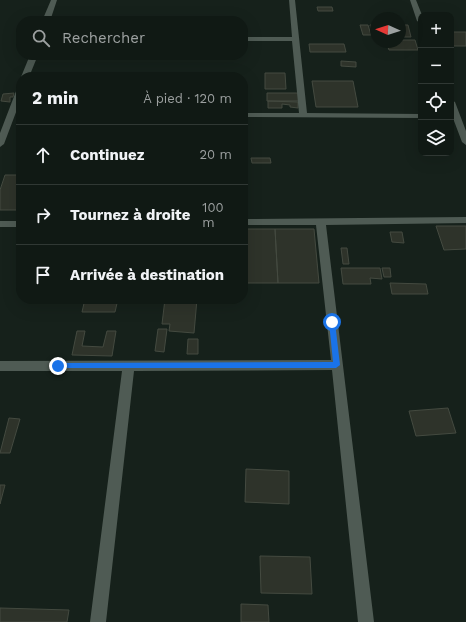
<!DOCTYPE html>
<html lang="fr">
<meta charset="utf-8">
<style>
body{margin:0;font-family:"Work Sans",sans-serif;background:#19221d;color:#f1f3f6}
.controls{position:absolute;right:12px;top:12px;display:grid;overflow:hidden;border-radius:8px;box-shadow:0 4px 16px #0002}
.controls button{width:36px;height:36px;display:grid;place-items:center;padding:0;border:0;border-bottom:1px solid #303834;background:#101914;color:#f1f3f6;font:20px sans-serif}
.compass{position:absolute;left:370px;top:12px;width:36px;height:36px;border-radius:50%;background:#101914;box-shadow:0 4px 16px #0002;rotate:273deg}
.stop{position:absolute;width:12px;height:12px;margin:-9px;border:3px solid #1a73e8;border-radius:50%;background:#fff}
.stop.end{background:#1a73e8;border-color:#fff;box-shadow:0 1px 4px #0008}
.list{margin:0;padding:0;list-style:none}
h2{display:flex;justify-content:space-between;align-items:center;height:52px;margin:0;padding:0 16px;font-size:17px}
h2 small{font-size:13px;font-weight:400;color:#9ca0a0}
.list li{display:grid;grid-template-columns:26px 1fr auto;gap:12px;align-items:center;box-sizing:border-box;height:60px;padding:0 16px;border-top:1px solid #303834}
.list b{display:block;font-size:15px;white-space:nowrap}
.list em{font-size:13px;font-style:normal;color:#9ca0a0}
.icon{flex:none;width:22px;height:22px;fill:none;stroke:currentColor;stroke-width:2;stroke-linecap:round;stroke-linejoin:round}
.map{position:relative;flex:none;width:466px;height:622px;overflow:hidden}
.search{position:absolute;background:#101914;box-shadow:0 4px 16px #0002;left:16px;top:16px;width:232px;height:44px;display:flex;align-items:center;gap:10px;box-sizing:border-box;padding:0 14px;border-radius:16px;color:#9ca0a0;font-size:15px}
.panel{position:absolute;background:#101914;box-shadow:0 4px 16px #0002;left:16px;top:72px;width:232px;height:232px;border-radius:16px}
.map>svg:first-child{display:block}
.building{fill:#2e332a;stroke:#444a40}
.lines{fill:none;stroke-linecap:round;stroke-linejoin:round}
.minor{fill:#4f5b54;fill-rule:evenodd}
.route{fill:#1a73e8}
</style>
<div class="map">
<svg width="466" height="622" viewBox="0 0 466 622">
<rect width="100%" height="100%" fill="#16211b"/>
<path class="building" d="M317 7H332L333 11H318Z
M360 25H368L371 35H363Z
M370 25H376V37H373Z
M400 25H408L411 37H400Z
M451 32H466V46H451Z
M400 40H415L418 50H389L386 42H400Z
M309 44H344L346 52H310Z
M341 61 356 62V67L341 66Z
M265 73H285L286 89H265Z
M312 81H353L358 107H316Z
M14 93 13 97H10V102L1 101 3 94Z
M267 93H298L299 101H267Z
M268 101 298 102V108L290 107V105L282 104V108H268Z
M251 158H270L271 163H252Z
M5 175H21V210H0V190Z
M436 226H466V249L444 250Z
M243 229H275L278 283H243Z
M275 229H314L319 283H278Z
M390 232H402L404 243 392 242Z
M341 248H347L349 264H343Z
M341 268H380L382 279 370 278 371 284H343Z
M382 268H390L391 277H384Z
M390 283 426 284 428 294H392Z
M85 299H118L115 312H82Z
M119 299H160V303H119Z
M165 299H197L194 333 169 331 170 324H162Z
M158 329H167L164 352 155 351Z
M77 331H85L82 346 103 347 107 331H116L112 356 72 355Z
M188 339H198V354H187Z
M448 408 456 433 416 436 409 411Z
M9 418 20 419 10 453H0Z
M246 469 289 471V504L245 502Z
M0 485H5L0 504Z
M260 556 310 557 312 594 261 593Z
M241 604 268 605 269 622H241Z
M0 608 69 610 67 622H0Z"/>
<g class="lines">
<path class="minor" d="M51 0H57L50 21H42Z
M289 0H295L307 113 421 114V118L243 117V113H299L292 41H243V37H292Z
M410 0H416L422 15 421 23 417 21Z
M30 55H38L29 77H21Z
M18 86H21V99L4 144 0 147V133Z
M451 100 455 102 466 131V145L462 142 451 113Z
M466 217V223L326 225 374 622H358L332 370 134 371 106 622H90L122 371H0V361L331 360 316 225H243V219Z
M0 221H21V227H0Z"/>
</g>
<path class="route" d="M332 319 335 322 340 365 336 368H58L54 366 58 363 333 362 329 322Z"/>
</svg>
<div class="controls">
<button>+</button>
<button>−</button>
<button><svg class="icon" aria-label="locate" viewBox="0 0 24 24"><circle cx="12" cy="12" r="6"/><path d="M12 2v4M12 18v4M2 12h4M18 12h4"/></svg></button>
<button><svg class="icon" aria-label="layers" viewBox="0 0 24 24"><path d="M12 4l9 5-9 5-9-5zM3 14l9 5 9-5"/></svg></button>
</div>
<svg class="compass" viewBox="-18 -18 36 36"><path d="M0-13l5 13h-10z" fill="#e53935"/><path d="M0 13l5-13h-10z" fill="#9ca0a0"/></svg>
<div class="stop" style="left:332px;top:322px"></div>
<div class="stop end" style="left:58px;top:366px"></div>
<div class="search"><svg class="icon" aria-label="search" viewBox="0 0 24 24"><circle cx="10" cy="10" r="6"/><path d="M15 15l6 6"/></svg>Rechercher</div>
<section class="panel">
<h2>2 min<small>À pied · 120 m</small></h2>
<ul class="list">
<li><svg class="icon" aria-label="ahead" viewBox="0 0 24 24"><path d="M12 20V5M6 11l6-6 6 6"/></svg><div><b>Continuez</b></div><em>20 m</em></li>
<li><svg class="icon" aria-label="right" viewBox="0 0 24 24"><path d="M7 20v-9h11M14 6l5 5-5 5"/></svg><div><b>Tournez à droite</b></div><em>100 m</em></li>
<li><svg class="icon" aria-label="arrive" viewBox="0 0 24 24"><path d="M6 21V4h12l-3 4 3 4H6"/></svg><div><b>Arrivée à destination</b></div></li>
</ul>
</section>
</div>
